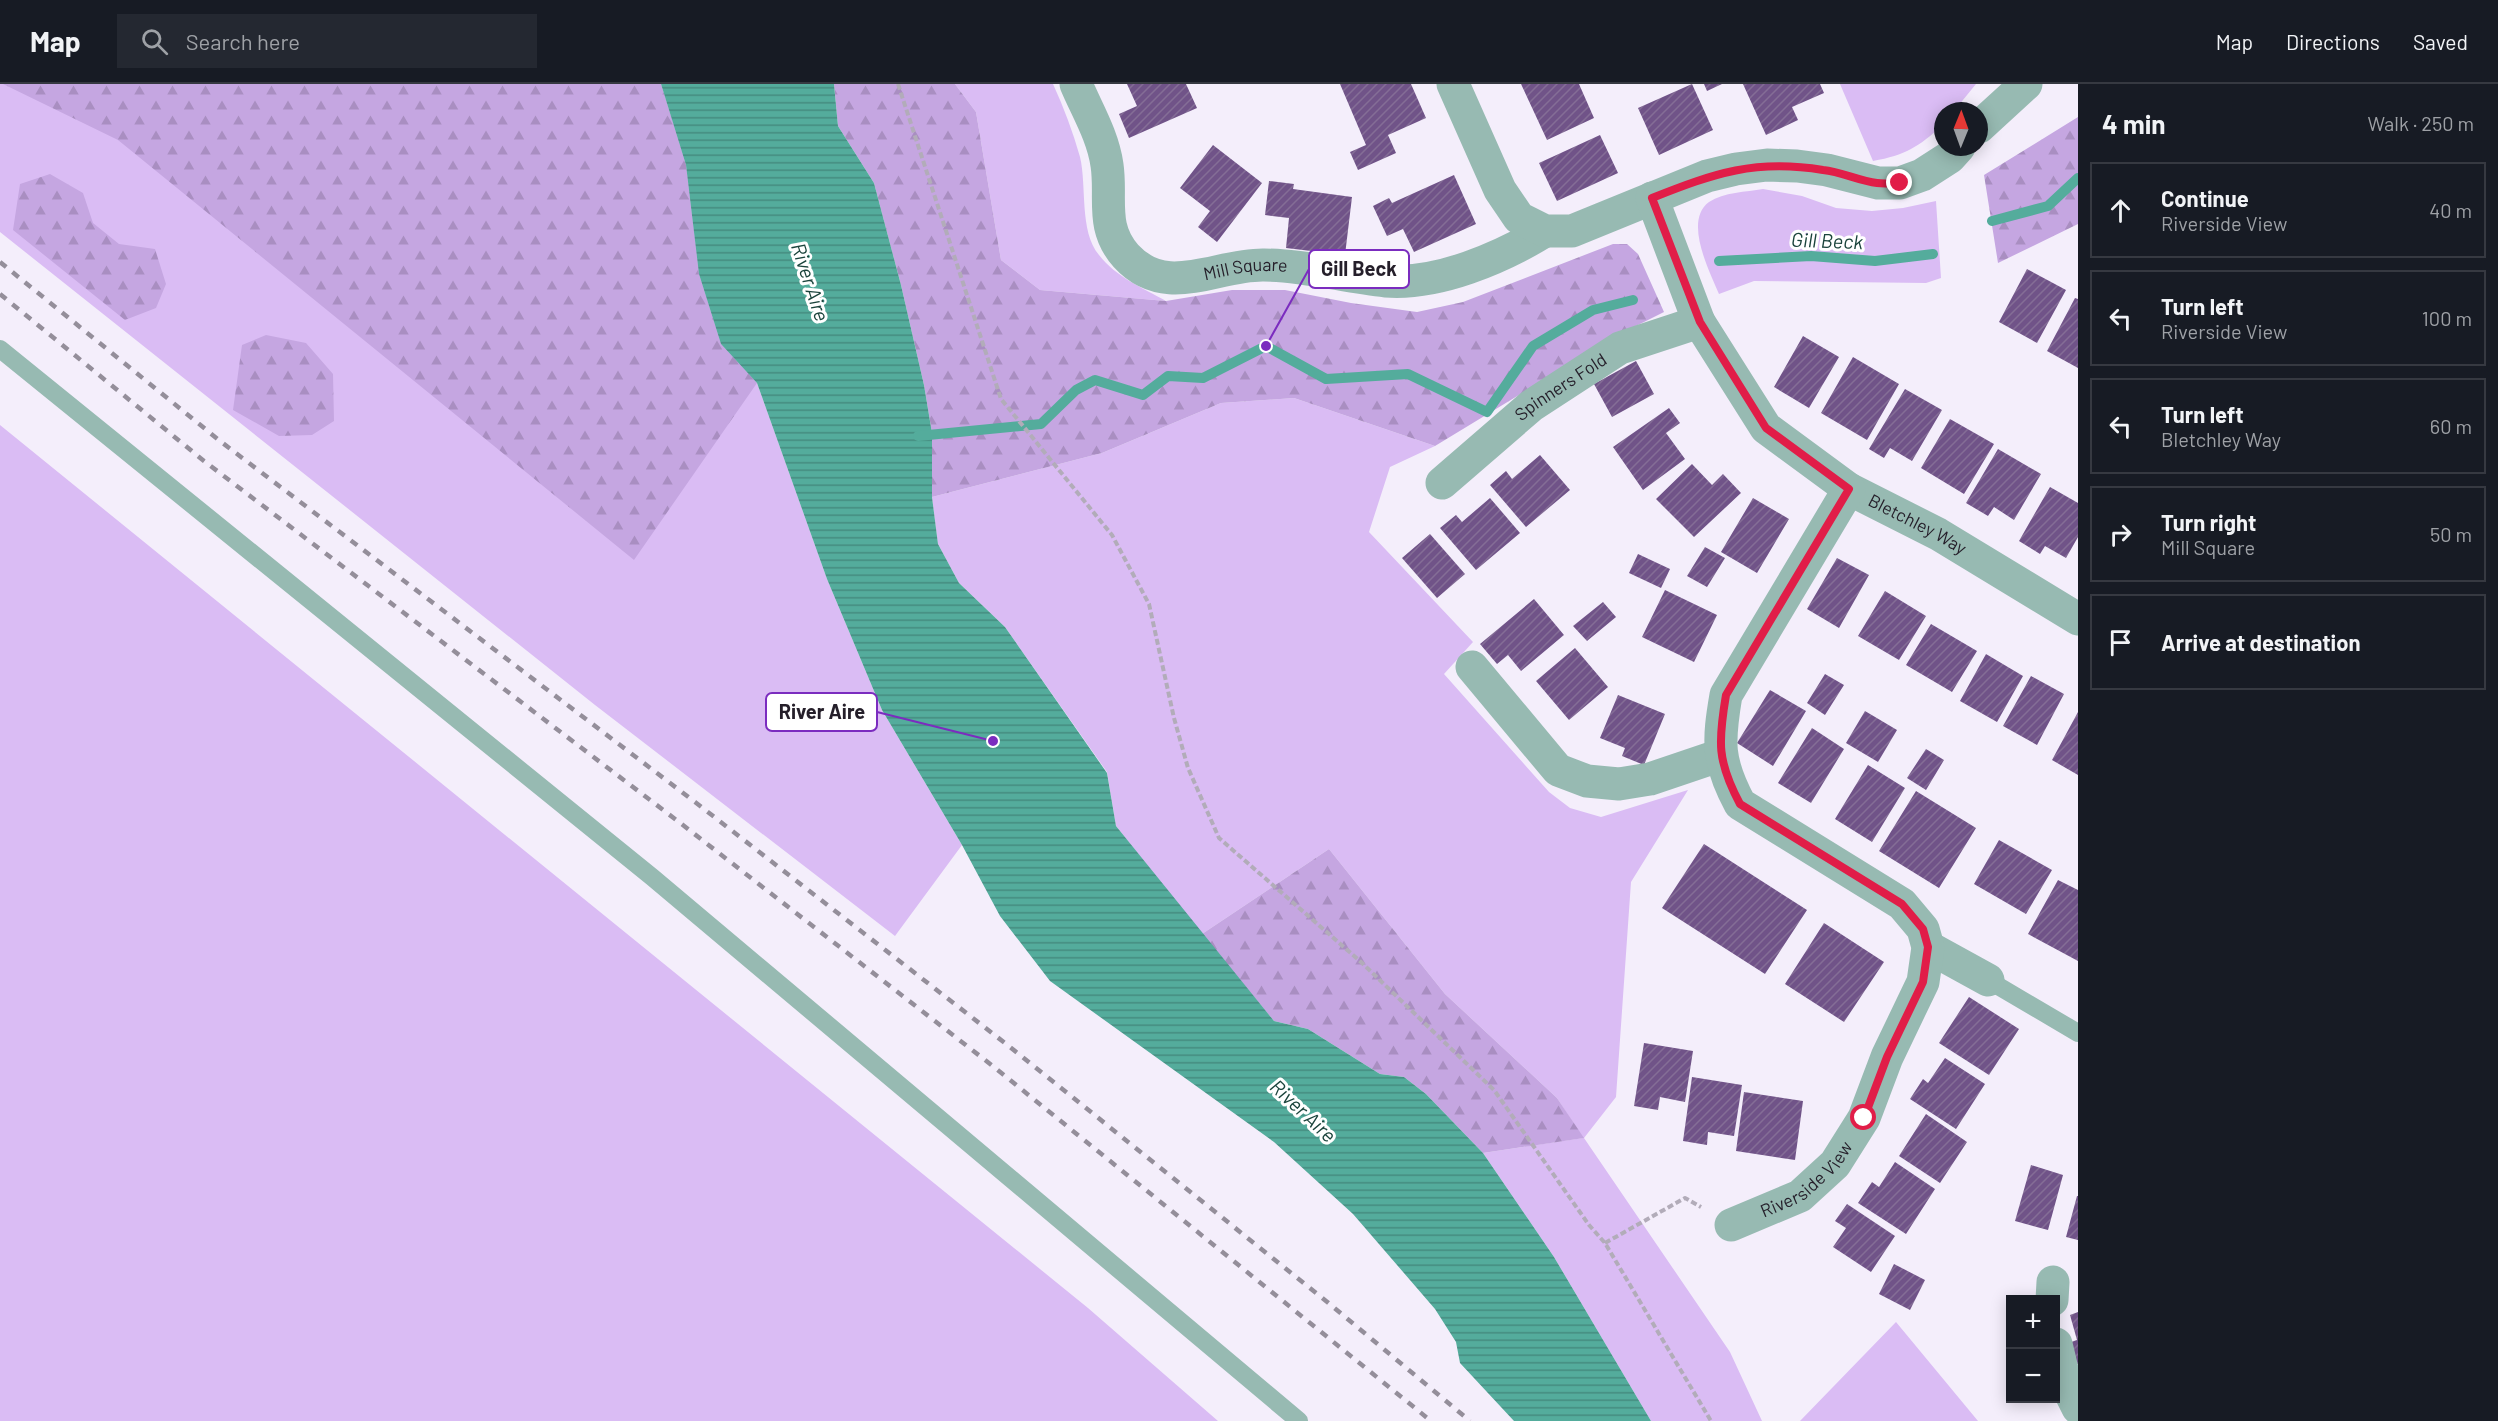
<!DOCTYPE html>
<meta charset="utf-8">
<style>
body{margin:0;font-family:Barlow,sans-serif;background:#242831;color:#f1f3f6}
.controls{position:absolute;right:18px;bottom:18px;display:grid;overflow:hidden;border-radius:0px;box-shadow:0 3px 15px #0003}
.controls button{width:54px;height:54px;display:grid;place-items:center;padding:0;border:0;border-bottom:2px solid #363941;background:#171b24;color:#f1f3f6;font:30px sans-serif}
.compass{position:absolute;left:1934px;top:18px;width:54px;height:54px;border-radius:50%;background:#171b24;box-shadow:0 3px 15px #0003;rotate:1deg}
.stop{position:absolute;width:18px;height:18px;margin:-14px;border:4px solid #e11d48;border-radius:50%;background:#fff}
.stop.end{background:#e11d48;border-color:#fff;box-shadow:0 2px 6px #0008}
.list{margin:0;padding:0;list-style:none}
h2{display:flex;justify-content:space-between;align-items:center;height:78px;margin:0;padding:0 24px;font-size:26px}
h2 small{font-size:20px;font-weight:400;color:#9ea1a6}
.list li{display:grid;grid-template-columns:39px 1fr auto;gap:18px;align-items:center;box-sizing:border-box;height:96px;margin:0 12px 12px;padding:0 12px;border:2px solid #363941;border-radius:0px}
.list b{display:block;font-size:22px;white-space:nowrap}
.list p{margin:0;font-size:20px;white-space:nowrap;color:#9ea1a6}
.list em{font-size:20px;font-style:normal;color:#9ea1a6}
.icon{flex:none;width:33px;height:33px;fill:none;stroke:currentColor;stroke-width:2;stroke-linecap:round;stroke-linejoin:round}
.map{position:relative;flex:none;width:2078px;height:1337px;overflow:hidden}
header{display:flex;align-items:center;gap:36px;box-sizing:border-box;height:84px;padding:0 30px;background:#171b24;border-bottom:2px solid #363941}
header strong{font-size:28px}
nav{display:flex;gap:33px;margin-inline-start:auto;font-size:21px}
.search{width:420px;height:54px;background:#242831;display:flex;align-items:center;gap:15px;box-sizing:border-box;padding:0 21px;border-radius:0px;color:#9ea1a6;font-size:22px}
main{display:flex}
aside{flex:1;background:#171b24}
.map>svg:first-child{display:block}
.green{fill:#dabcf4}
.forest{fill:url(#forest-firs)}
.water{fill:url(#water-rules)}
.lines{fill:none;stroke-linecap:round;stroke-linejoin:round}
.stream{stroke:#54ac9c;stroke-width:10}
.building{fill:url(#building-hatch)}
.path{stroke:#b2acb9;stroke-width:4;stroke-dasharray:6 3;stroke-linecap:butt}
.lane{stroke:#97bab2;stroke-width:18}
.street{stroke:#97bab2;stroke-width:33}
.rail{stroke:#948e9a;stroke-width:4.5;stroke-dasharray:8 8;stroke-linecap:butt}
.route{stroke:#e11d48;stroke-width:8}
.labels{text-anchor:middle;stroke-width:6;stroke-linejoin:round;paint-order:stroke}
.street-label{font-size:18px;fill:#251f2a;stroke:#fff}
.water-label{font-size:20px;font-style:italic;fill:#1b443c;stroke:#fff}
.leader{fill:none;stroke:#7b2cbf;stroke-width:2}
.callout-dot{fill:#7b2cbf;stroke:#fff;stroke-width:2}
.callout{fill:#fff;stroke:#7b2cbf;stroke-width:2}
.callout-label{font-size:20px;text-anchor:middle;font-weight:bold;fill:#251f2a}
</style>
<header>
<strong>Map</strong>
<div class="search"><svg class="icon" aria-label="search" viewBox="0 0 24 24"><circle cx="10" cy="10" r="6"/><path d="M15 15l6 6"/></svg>Search here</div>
<nav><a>Map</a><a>Directions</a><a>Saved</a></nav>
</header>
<main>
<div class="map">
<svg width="2078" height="1337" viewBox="0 0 2078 1337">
<defs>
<pattern id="forest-firs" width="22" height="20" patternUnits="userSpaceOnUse" patternTransform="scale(1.5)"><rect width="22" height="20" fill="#c5a6e1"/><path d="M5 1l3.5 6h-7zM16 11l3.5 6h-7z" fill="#a98ec1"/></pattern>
<pattern id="water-rules" width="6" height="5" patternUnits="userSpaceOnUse" patternTransform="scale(1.5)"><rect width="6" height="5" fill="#54ac9c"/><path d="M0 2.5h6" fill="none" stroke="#458b7f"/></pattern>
<pattern id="building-hatch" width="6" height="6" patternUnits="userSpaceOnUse" patternTransform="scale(1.5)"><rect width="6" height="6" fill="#705388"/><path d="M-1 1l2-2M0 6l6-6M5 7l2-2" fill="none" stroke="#846d96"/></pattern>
</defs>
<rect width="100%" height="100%" fill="#f4eefb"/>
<path class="green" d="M0 0H661L757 299 827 495 882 626 962 761 895 852 595 621 0 148Z
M955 0H1053C1064 24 1073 48 1080 73 1087 102 1079 147 1099 171 1116 193 1143 204 1166 217L1040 206 1001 176 976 28Z
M1840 0H1976L1954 27H1943V41C1918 63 1906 71 1873 77Z
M1763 105 1802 112 1836 124 1872 127 1903 124 1936 117 1941 194 1926 199 1754 197 1719 210C1710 188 1683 137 1709 118 1724 108 1746 108 1763 105Z
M1294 314 1435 362 1390 383 1369 448 1473 558 1444 590 1549 708 1570 724 1601 733 1688 706 1631 798 1616 1013 1584 1054 1730 1268 1762 1337H1651L1554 1173 1483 1069 1583 1054 1557 1014 1445 910 1329 765 1202 850 1116 742 1107 688 1005 543 959 499 938 460 932 413 1102 369 1221 319Z
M0 341 1088 1224 1218 1337H0Z
M1896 1238 1978 1337H1800Z"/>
<path class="forest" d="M3 0H661L686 81 699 190 721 260 757 299 634 476 118 56Z
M834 0H955L976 28 1001 176 1040 206 1166 217 1232 206H1285L1351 219 1417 228 1463 218 1613 160H1627L1638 170 1664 228 1616 252 1435 362 1294 314 1221 319 1102 369 932 413V349L924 301 901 201 874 99 838 42Z
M2078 33V140L1998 179 1984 91Z
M50 90 83 109 93 139 119 160 155 165 166 200 156 224 125 236 13 146 20 100Z
M266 251 306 259 333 290 334 337 312 351 279 352 233 326 242 261Z
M1329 765 1445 910 1557 1014 1584 1054 1483 1069 1426 1010 1404 993 1380 990 1308 945 1274 937 1202 850Z"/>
<path class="water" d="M661 0H834L838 42 874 99 901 201 924 301 932 349V413L938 460 959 499 1005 543 1107 689 1116 742 1274 937 1308 945 1380 990 1404 993 1426 1010 1483 1069 1554 1173 1651 1337H1514L1460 1279 1456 1258 1435 1225 1353 1130 1274 1058 1050 897 1000 832 962 761 882 626 827 495 757 299 721 260 699 190 686 81Z"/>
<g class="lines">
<path class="stream" d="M1992 137 2048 122 2078 94
M1719 177 1811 172 1875 177 1933 170
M918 352 1041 340 1076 306 1095 296 1143 311 1168 292 1203 294 1266 262 1326 295 1408 290 1487 328 1533 262 1593 226 1633 216"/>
</g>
<path class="building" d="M1127 0H1186L1197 24 1129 54 1119 30 1137 22Z
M1340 0H1411L1426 34 1388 51 1396 69 1358 86 1350 68 1366 61Z
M1521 0H1579L1594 34 1547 56Z
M1692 0 1713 46 1659 71 1638 24Z
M1704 0H1722L1707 7Z
M1743 0H1820L1824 9 1792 23 1798 36 1766 51Z
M1600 51 1618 89 1557 117 1539 79Z
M1213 61 1262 99 1217 158 1198 143 1210 127 1180 104Z
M1454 91 1476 140 1414 168 1403 145 1387 152 1373 122 1389 114 1392 119Z
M1269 97 1294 100 1293 105 1352 113 1345 171 1286 164 1289 134 1265 131Z
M2027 185 2066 206 2037 259 1999 238Z
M2075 214 2078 215V284L2047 267Z
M1803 252 1839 273 1809 324 1774 303Z
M1853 273 1899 300 1867 356 1821 329Z
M1636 277 1654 310 1612 333 1594 300Z
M1905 305 1942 326 1912 377 1890 364 1884 374 1869 365Z
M1669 324 1680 339 1666 349 1685 375 1643 406 1613 363Z
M1950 335 1994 360 1964 410 1921 384Z
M1998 365 2041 390 2014 436 1994 423 1988 432 1966 419Z
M1540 371 1570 406 1526 443 1490 401 1506 387 1512 395Z
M1692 380 1712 401 1723 390 1741 409 1694 453 1656 415Z
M2050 403 2078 419V453L2066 474 2045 462 2040 470 2019 457Z
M1490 414 1520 449 1476 486 1440 444 1456 431 1462 438Z
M1753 414 1789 435 1757 489 1721 468Z
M1430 450 1465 490 1437 514 1402 474Z
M1705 463 1725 474 1707 503 1687 492Z
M1638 470 1670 485 1661 504 1629 489Z
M1837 474 1869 491 1839 544 1807 525Z
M1665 506 1717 531 1694 578 1642 553Z
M1885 507 1926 532 1899 576 1858 552Z
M1534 515 1564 551 1521 587 1508 571 1497 580 1480 560Z
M1603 518 1616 533 1587 557 1573 542Z
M1931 540 1977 567 1952 608 1906 581Z
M1575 564 1608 603 1569 636 1536 597Z
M1986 570 2023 592 1997 638 1960 617Z
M1825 590 1844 601 1825 631 1807 619Z
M2031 592 2064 610 2037 661 2003 642Z
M1770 606 1806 627 1773 682 1737 659Z
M1618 611 1665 630 1644 681 1622 672 1625 664 1600 654Z
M1865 627 1897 646 1878 678 1846 659Z
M2078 628V691L2052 676Z
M1812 644 1844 665 1811 719 1778 699Z
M1926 665 1944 676 1926 706 1907 694Z
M1868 681 1905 704 1872 758 1835 735Z
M1916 707 1976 744 1939 804 1879 767Z
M1999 756 2052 786 2026 830 1974 800Z
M1704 760 1807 826 1765 890 1662 824Z
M2058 796 2078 806V877L2028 850Z
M1824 839 1884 878 1844 938 1785 900Z
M1969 913 2019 945 1989 991 1939 959Z
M1644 959 1693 967 1685 1018 1660 1013 1658 1026 1634 1022Z
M1945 974 1985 1000 1956 1045 1910 1015 1923 995 1928 999Z
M1692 993 1742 1001 1734 1052 1708 1048 1707 1061 1683 1057Z
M1744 1008 1803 1017 1795 1076 1736 1067Z
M1926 1030 1967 1058 1940 1099 1899 1072Z
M1895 1078 1935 1105 1906 1150 1858 1119 1872 1098 1879 1103Z
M2031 1081 2063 1091 2048 1146 2015 1137Z
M2077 1112H2078V1156L2066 1153Z
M1847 1120 1895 1152 1871 1188 1833 1163 1846 1144 1835 1137Z
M1894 1180 1925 1196 1910 1226 1879 1210Z
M2078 1228V1280L2071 1282 2065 1260 2077 1256 2070 1231Z"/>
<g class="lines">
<path class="path" d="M898 0 1001 315 1112 451 1149 520 1174 634 1188 684 1219 754 1361 878 1494 1006 1589 1141 1605 1159 1711 1337
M1605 1159 1685 1114 1701 1123"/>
<path class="lane" d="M0 265 652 793 1299 1337
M1988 896 2078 949"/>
<g class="street">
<path id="s1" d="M1076 0C1087 26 1103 52 1107 81 1112 114 1100 143 1126 172 1166 216 1216 180 1264 181 1305 181 1345 193 1386 197 1438 201 1501 174 1545 147"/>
<path d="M1453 0 1500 106 1519 134 1545 147H1572L1707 92 1736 85 1767 81 1797 82 1827 86 1878 99H1900L1922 91 1950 73 1959 63"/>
<path d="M1979 43 2026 0"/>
<path id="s2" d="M1652 114 1699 238 1766 344 1849 405 1938 450 2078 535"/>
<path id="s3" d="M1442 399 1531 322 1620 264 1699 238"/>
<path d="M1472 583 1558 686 1587 697 1619 700 1650 695 1721 671"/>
<path d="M1928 863 1988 896"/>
<path id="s4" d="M1731 1141 1800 1112 1835 1080 1864 1034 1887 973 1923 898 1928 863 1923 845 1902 820 1740 720C1717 677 1718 658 1726 611L1849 405"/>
<path d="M2052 1216 2053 1198"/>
<path d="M2056 1260 2065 1298 2078 1324"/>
</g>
<path class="rail" d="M0 178 220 357 695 718 1010 963 1326 1217 1470 1337
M0 210 204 377 679 738 994 983 1431 1337"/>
</g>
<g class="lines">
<path class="route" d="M1864 1034 1887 973 1923 898 1928 863 1923 845 1902 820 1740 720C1717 677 1718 658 1726 611L1849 405 1766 344 1700 238 1652 114C1715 89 1755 75 1823 86 1842 88 1859 97 1877 99 1885 100 1893 99 1900 99"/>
</g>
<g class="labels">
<g class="street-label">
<text dy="6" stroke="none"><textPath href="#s1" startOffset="309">Mill Square</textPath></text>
<text dy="6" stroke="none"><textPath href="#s3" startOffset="153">Spinners Fold</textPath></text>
<text dy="6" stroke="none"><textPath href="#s2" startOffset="438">Bletchley Way</textPath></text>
<text dy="6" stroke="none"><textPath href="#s4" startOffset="90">Riverside View</textPath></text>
</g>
<g class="water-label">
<text transform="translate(1827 157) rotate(2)" y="7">Gill Beck</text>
<text transform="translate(810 198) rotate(72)" y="7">River Aire</text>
<text transform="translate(1303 1027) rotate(43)" y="7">River Aire</text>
</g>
</g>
<path class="leader" d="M1266 262L1309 185M993 657L877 628"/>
<g class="callout-dot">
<circle cx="1266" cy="262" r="6"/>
<circle cx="993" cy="657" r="6"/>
</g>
<g class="callout">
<rect x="1309" y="166" width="100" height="38" rx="6"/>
<rect x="766" y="609" width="111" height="38" rx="6"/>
</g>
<g class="callout-label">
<text x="1359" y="192">Gill Beck</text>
<text x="822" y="635">River Aire</text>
</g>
</svg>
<div class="controls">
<button>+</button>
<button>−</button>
</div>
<svg class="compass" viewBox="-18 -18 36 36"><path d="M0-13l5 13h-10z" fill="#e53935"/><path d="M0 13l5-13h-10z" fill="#9ea1a6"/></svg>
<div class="stop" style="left:1864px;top:1034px"></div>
<div class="stop end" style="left:1900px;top:99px"></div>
</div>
<aside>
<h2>4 min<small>Walk · 250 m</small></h2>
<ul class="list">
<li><svg class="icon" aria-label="ahead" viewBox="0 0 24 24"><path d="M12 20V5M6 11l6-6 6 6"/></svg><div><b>Continue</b><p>Riverside View</p></div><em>40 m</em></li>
<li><svg class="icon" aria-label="left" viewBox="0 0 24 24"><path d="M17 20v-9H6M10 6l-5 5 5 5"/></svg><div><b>Turn left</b><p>Riverside View</p></div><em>100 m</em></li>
<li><svg class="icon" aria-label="left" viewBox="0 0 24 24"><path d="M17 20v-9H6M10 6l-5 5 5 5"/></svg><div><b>Turn left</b><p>Bletchley Way</p></div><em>60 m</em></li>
<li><svg class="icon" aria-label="right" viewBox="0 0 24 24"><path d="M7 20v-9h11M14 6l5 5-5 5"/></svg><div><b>Turn right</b><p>Mill Square</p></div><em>50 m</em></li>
<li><svg class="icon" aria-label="arrive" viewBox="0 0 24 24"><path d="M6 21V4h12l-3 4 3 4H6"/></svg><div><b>Arrive at destination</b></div></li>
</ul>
</aside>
</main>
